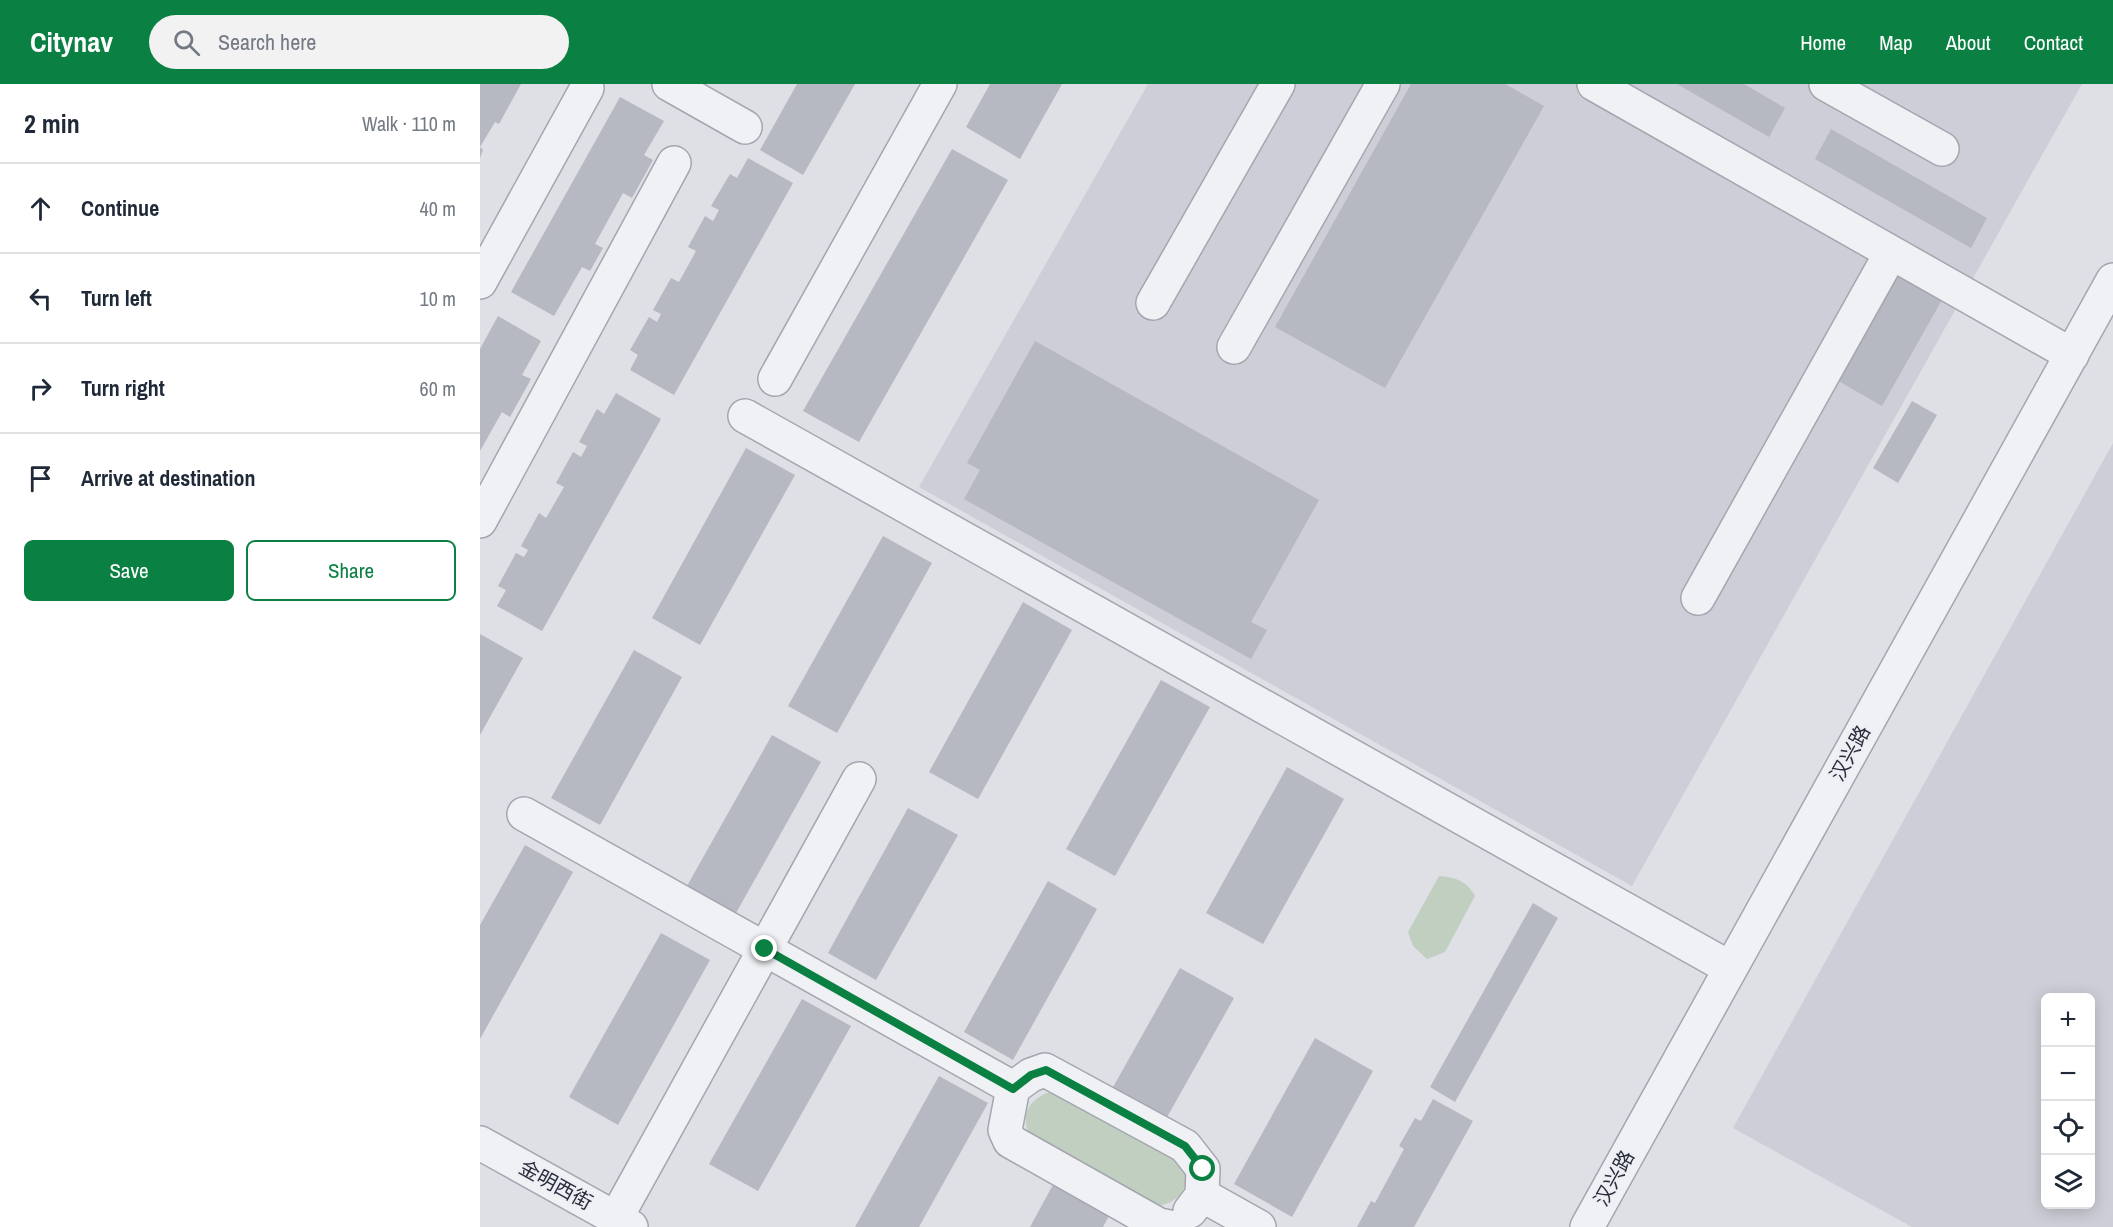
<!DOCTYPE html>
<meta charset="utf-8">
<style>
body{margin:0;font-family:"Archivo Narrow","Noto Sans SC",sans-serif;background:#f2f2f3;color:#1f2937}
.controls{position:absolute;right:18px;bottom:18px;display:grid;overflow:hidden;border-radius:9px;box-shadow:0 3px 15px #0003}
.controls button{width:54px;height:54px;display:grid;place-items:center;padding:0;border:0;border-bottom:2px solid #e0e1e3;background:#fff;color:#1f2937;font:30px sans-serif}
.stop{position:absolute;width:18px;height:18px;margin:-14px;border:4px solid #0b8043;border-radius:50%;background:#fff}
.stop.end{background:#0b8043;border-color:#fff;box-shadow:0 2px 6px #0008}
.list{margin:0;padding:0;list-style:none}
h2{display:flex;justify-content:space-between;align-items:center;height:78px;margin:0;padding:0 24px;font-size:26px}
h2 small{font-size:20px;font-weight:400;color:#747a83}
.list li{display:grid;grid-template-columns:39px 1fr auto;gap:18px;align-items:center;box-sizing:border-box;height:90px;padding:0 24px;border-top:2px solid #e0e1e3}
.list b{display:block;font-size:22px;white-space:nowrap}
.list em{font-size:20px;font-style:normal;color:#747a83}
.actions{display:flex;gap:12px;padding:18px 24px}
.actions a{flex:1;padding:14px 0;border:2px solid #0b8043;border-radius:9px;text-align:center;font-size:21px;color:#0b8043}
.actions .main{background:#0b8043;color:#fff}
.icon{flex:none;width:33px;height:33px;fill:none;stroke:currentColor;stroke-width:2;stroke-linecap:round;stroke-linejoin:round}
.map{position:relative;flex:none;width:1633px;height:1143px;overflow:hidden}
header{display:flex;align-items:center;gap:36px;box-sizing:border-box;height:84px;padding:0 30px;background:#0b8043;color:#fff}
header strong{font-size:28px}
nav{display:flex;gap:33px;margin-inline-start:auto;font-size:21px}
.search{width:420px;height:54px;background:#f2f2f3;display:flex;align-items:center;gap:15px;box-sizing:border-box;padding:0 21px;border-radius:33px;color:#747a83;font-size:22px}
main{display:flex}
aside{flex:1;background:#fff}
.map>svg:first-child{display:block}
.built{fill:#cdced7;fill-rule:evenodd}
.green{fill:#c1cfc0}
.building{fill:#b6b8c2}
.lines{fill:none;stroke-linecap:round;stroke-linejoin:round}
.minor-casing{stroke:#a4a6af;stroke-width:36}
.minor{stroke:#f0f1f5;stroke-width:33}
.route{stroke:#0b8043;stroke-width:8}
.labels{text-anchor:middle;stroke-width:4.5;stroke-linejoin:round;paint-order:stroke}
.street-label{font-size:20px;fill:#292c3b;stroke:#edeff4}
</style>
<header>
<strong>Citynav</strong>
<div class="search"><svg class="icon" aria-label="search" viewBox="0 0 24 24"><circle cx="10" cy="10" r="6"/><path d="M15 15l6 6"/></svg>Search here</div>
<nav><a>Home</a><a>Map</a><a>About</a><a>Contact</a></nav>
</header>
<main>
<aside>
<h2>2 min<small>Walk · 110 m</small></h2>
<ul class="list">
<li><svg class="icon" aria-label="ahead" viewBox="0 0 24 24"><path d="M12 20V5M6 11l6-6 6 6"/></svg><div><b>Continue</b></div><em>40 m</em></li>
<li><svg class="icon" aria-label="left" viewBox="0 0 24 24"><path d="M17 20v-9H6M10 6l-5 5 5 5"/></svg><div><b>Turn left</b></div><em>10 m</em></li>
<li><svg class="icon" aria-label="right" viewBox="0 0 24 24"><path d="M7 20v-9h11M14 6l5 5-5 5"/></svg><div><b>Turn right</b></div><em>60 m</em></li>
<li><svg class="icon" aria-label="arrive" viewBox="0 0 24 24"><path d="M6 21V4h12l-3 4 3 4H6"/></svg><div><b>Arrive at destination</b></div></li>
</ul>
<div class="actions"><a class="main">Save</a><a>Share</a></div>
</aside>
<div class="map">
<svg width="1633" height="1143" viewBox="0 0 1633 1143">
<rect width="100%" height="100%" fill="#dee0e6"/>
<path class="built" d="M668 0H1602L1152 802 439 403Z
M1633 359V1143H1432L1253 1044ZM1566 914H1610V1120H1566Z"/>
<path class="green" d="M959 792C975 793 987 797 995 812L965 868 947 875 933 862 928 848Z
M581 1005 708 1083C707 1111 696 1121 668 1123L552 1058C537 1028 551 1011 581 1005Z"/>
<path class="building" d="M0 0H41L19 40 15 38 0 63 3 66 0 74Z
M317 0H375L323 91 280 66Z
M510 0H582L540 75 486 43Z
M931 0H1025L1064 22 905 304 795 243Z
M1197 0H1264L1305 24 1289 53Z
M140 13 184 37 164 71 173 76 152 114 143 109 115 160 123 164 110 187 102 183 74 232 31 208Z
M1351 45 1507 134 1491 164 1335 75Z
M472 65 528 96 379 358 323 327Z
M268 74 313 99 194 311 150 286 158 271 150 266 169 233 177 238 181 230 173 226 191 194 199 198 216 167 208 163 225 132 233 137 239 126 231 122 250 90 257 94Z
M1416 188 1463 214 1402 322 1355 295Z
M18 232 61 257 42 291 51 295 30 333 22 328 0 367V265Z
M555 257 839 416 771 538 787 546 771 575 484 415 500 386 487 379Z
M136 309 181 335 62 547 17 522 26 506 18 502 36 469 44 473 48 466 41 462 59 429 66 434 84 403 76 399 93 368 101 373 107 362 99 358 117 325 124 330Z
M1432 317 1457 331 1418 399 1393 384Z
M266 364 315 391 220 561 172 534Z
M403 452 452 479 357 649 308 622Z
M543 518 592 546 498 715 449 688Z
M0 550 43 574 0 651Z
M154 566 202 593 120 741 71 714Z
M681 596 730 623 635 792 586 765Z
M292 651 341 678 256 829 207 802Z
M807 683 864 715 783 860 726 829Z
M428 724 478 751 396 896 348 869Z
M45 761 93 788 0 955V841Z
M568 797 617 825 533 976 484 948Z
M1053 819 1078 834 975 1018 950 1003Z
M181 849 230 876 138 1041 89 1013Z
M700 884 754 914 686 1035 632 1005Z
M322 915 371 942 278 1107 229 1080Z
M835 954 893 987 812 1133 754 1100Z
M459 992 508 1019 439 1143H375Z
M953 1015 993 1037 934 1143H877L891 1117 895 1119 924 1065 919 1062 935 1034 941 1037Z
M575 1097 631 1128 623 1143H550Z"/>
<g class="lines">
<g class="minor-casing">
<path id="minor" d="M189 0 265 43
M1114 0 1592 271
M1346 0 1462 65
M0 198 107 4
M673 219 798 0
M754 263 903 0
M295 295 460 0
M265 332 1250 884
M0 437 194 79
M1218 514 1411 169
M44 730 533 1004 525 1046 530 1057 679 1141 689 1143
M533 1004 551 991 565 986 705 1062 723 1085 722 1111
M0 1059 151 1143
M710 1127 722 1111 779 1143
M136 1134 379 695
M1107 1143 1633 196"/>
</g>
<use href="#minor" class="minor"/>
</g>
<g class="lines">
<path class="route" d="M285 865 533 1005 551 991 566 986 705 1062 723 1085"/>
</g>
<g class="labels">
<g class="street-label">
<text transform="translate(1370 669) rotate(-61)" y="7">汉兴路</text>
<text transform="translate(1134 1094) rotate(-61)" y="7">汉兴路</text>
<text transform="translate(76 1101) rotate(29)" y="7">金明西街</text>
</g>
</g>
</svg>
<div class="controls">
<button>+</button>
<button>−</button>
<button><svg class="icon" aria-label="locate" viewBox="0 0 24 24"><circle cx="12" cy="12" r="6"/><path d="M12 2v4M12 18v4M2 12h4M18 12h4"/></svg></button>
<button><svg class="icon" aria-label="layers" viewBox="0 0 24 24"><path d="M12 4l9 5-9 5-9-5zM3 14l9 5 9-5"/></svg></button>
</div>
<div class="stop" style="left:723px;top:1085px"></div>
<div class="stop end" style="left:285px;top:865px"></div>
</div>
</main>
